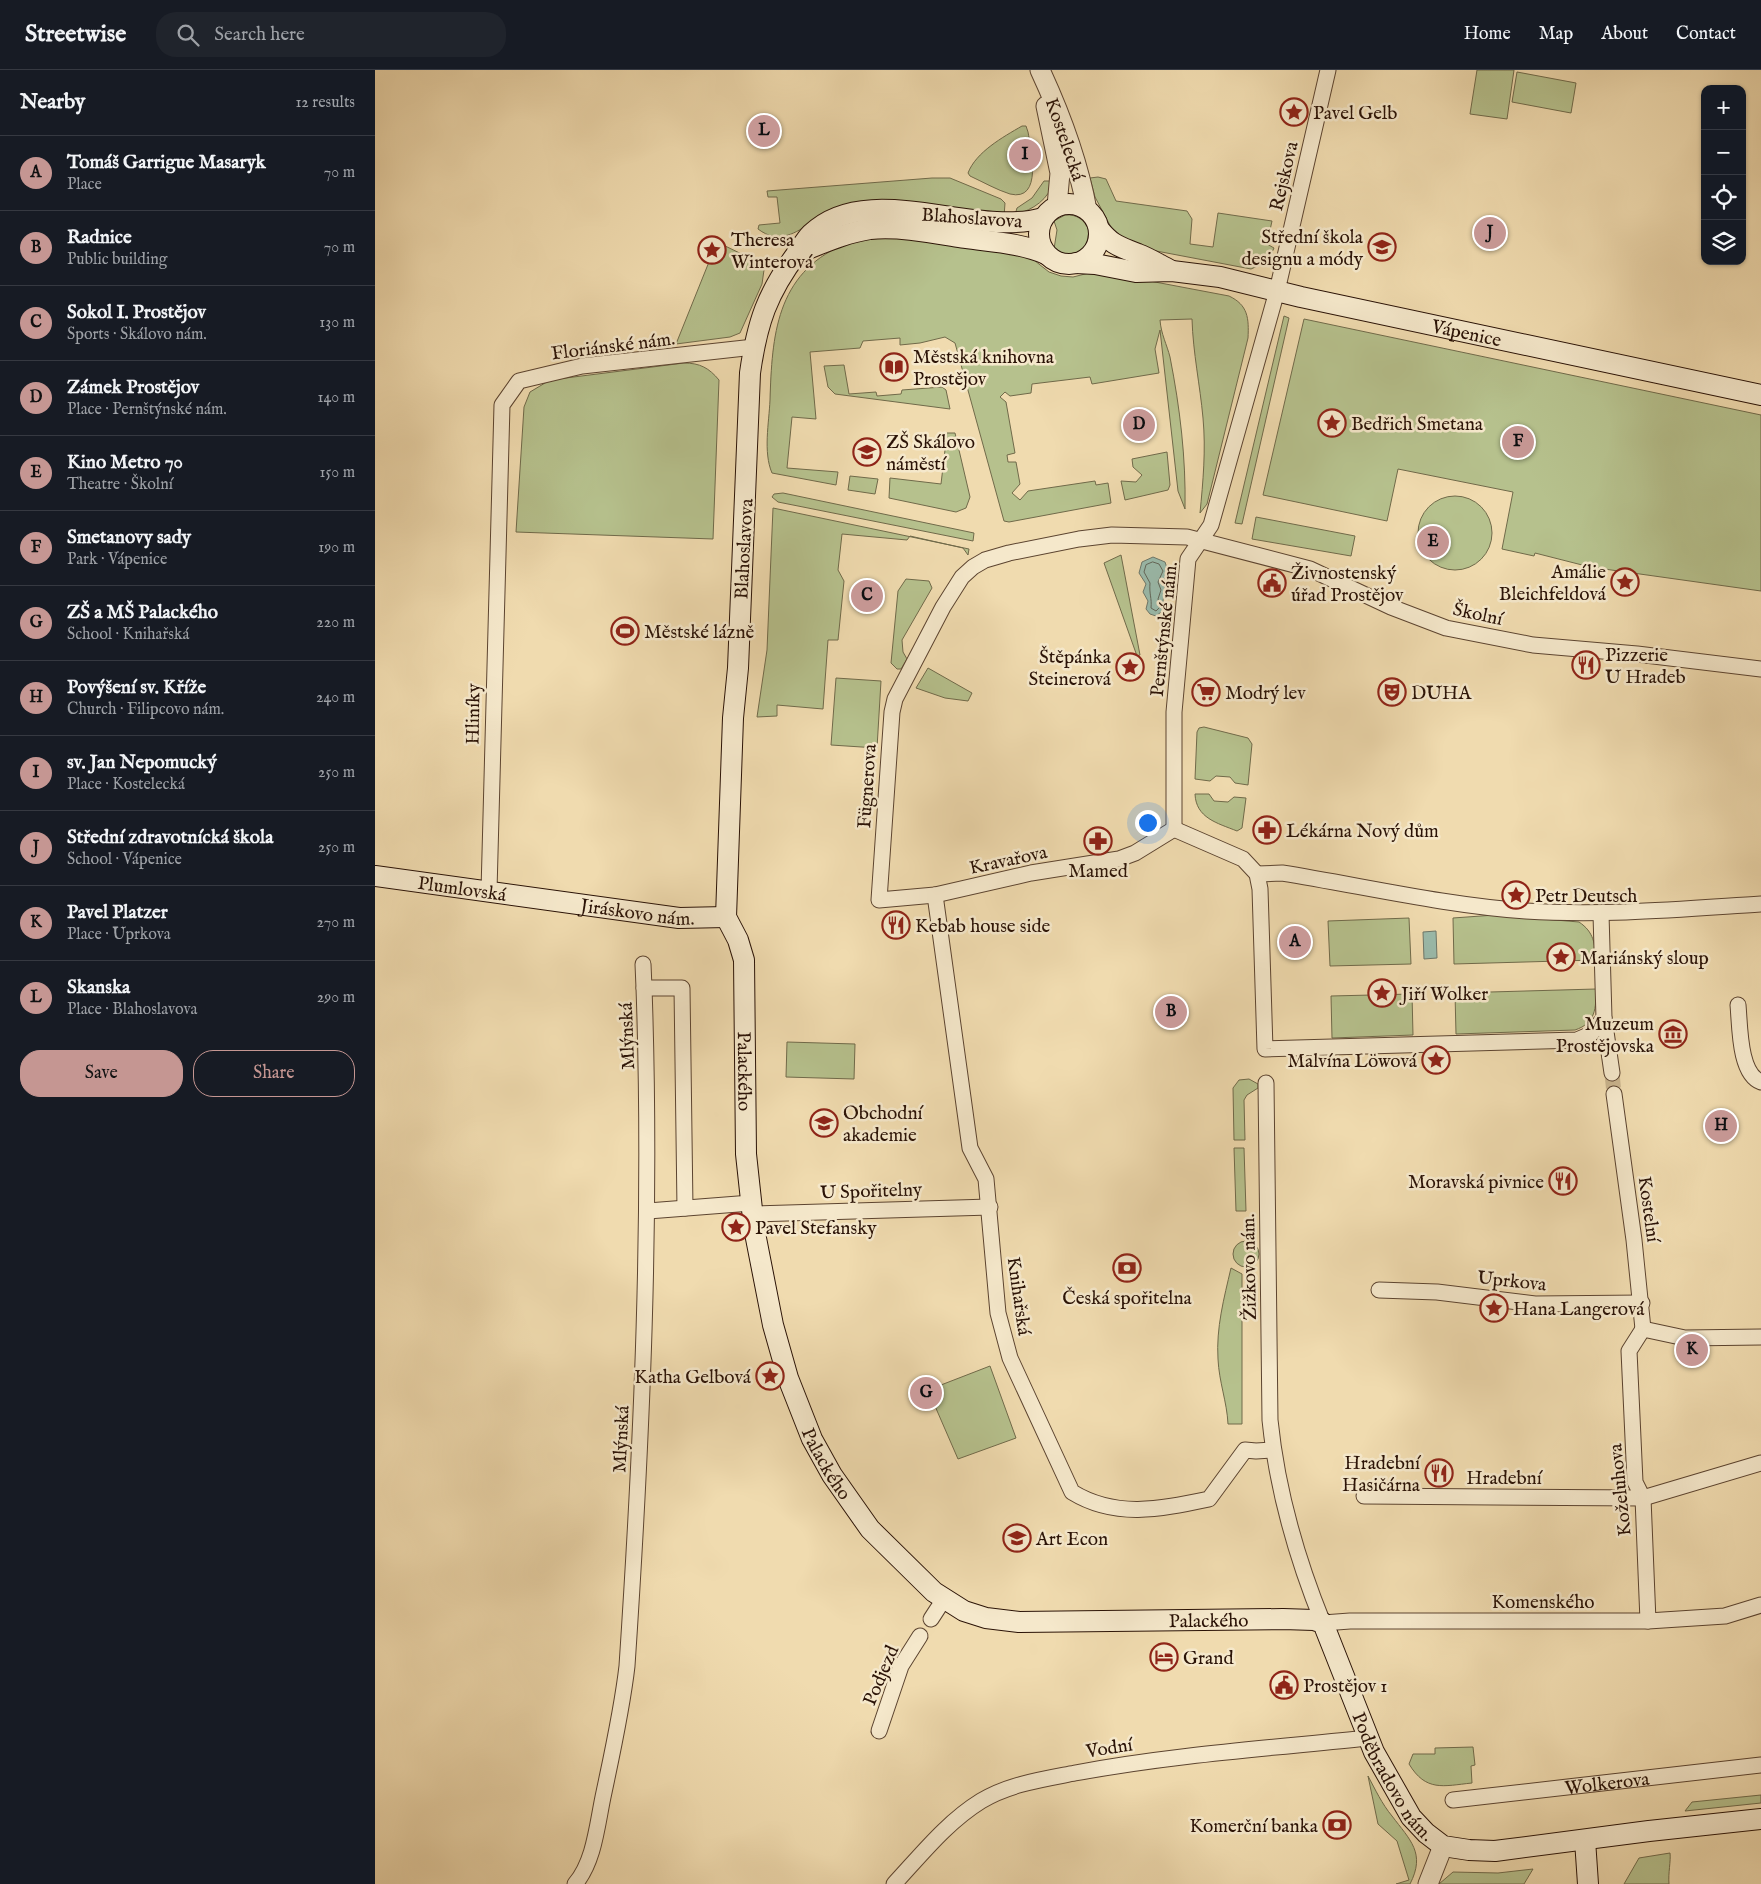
<!DOCTYPE html>
<meta charset="utf-8">
<style>
body{margin:0;font-family:"IM FELL English",serif;background:#20242c;color:#f1f3f6}
.controls{position:absolute;right:15px;top:15px;display:grid;overflow:hidden;border-radius:10px;box-shadow:0 1px 4px #0004}
.controls button{width:45px;height:45px;display:grid;place-items:center;padding:0;border:0;border-bottom:1px solid #363941;background:#171b24;color:#f1f3f6;font:25px sans-serif}
.you{position:absolute;left:772px;top:752px;width:18px;height:18px;margin:-12px;border:4px solid #fff;border-radius:50%;background:#1a73e8;box-shadow:0 0 0 8px #1a73e833}
.badge{display:grid;place-items:center;width:32px;height:32px;border-radius:50%;background:#c59692;color:#111;font-size:16px;font-weight:700}
.pin{position:absolute;translate:-50% -50%;border:2px solid #fff;box-shadow:0 1px 5px #0006}
.list{margin:0;padding:0;list-style:none}
h2{display:flex;justify-content:space-between;align-items:center;height:65px;margin:0;padding:0 20px;font-size:21px}
h2 small{font-size:16px;font-weight:400;color:#9ea1a6}
.list li{display:grid;grid-template-columns:32px 1fr auto;gap:15px;align-items:center;box-sizing:border-box;height:75px;padding:0 20px;border-top:1px solid #363941}
.list b{display:block;font-size:19px;white-space:nowrap}
.list p{margin:0;font-size:16px;white-space:nowrap;color:#9ea1a6}
.list em{font-size:16px;font-style:normal;color:#9ea1a6}
.actions{display:flex;gap:10px;padding:15px 20px}
.actions a{flex:1;padding:11px 0;border:1px solid #c59692;border-radius:20px;text-align:center;font-size:18px;color:#c59692}
.actions .main{background:#c59692;color:#111}
.icon{flex:none;width:28px;height:28px;fill:none;stroke:currentColor;stroke-width:2;stroke-linecap:round;stroke-linejoin:round}
.map{position:relative;flex:none;width:1386px;height:1814px;overflow:hidden}
header{display:flex;align-items:center;gap:30px;box-sizing:border-box;height:70px;padding:0 25px;background:#171b24;border-bottom:1px solid #363941}
header strong{font-size:24px}
nav{display:flex;gap:28px;margin-inline-start:auto;font-size:18px}
.search{width:350px;height:45px;background:#20242c;display:flex;align-items:center;gap:12px;box-sizing:border-box;padding:0 18px;border-radius:20px;color:#9ea1a6;font-size:19px}
main{display:flex}
aside{flex:1;background:#171b24}
.map>svg:first-child{display:block}
.green{fill:#b6c18d;stroke:#706a4a}
.water{fill:#9abbac;stroke:#6d776a}
.lines{fill:none;stroke-linecap:round;stroke-linejoin:round}
.shore{stroke:#626659;stroke-width:1}
.minor-tunnel{stroke:#c8b38d;stroke-width:15;stroke-dasharray:15 8;stroke-linecap:butt}
.minor-casing{stroke:#5c4430;stroke-width:17}
.tertiary-casing{stroke:#5c4430;stroke-width:21}
.secondary-casing{stroke:#2a1206;stroke-width:22}
.minor{stroke:#f5e8cb;stroke-width:15}
.tertiary{stroke:#f5e8cb;stroke-width:19}
.secondary{stroke:#f5e8cb;stroke-width:20}
.labels{text-anchor:middle;stroke-width:5;stroke-linejoin:round;paint-order:stroke}
.poi-label{font-size:19px;fill:#2a1206;stroke:#f5e8cb;text-anchor:start}
.street-label{font-size:19px;fill:#2a1206;stroke:#f5e8cb}
</style>
<header>
<strong>Streetwise</strong>
<div class="search"><svg class="icon" aria-label="search" viewBox="0 0 24 24"><circle cx="10" cy="10" r="6"/><path d="M15 15l6 6"/></svg>Search here</div>
<nav><a>Home</a><a>Map</a><a>About</a><a>Contact</a></nav>
</header>
<main>
<aside>
<h2>Nearby<small>12 results</small></h2>
<ul class="list">
<li><span class="badge">A</span><div><b>Tomáš Garrigue Masaryk</b><p>Place</p></div><em>70 m</em></li>
<li><span class="badge">B</span><div><b>Radnice</b><p>Public building</p></div><em>70 m</em></li>
<li><span class="badge">C</span><div><b>Sokol I. Prostějov</b><p>Sports · Skálovo nám.</p></div><em>130 m</em></li>
<li><span class="badge">D</span><div><b>Zámek Prostějov</b><p>Place · Pernštýnské nám.</p></div><em>140 m</em></li>
<li><span class="badge">E</span><div><b>Kino Metro 70</b><p>Theatre · Školní</p></div><em>150 m</em></li>
<li><span class="badge">F</span><div><b>Smetanovy sady</b><p>Park · Vápenice</p></div><em>190 m</em></li>
<li><span class="badge">G</span><div><b>ZŠ a MŠ Palackého</b><p>School · Knihařská</p></div><em>220 m</em></li>
<li><span class="badge">H</span><div><b>Povýšení sv. Kříže</b><p>Church · Filipcovo nám.</p></div><em>240 m</em></li>
<li><span class="badge">I</span><div><b>sv. Jan Nepomucký</b><p>Place · Kostelecká</p></div><em>250 m</em></li>
<li><span class="badge">J</span><div><b>Střední zdravotnícká škola</b><p>School · Vápenice</p></div><em>250 m</em></li>
<li><span class="badge">K</span><div><b>Pavel Platzer</b><p>Place · Uprkova</p></div><em>270 m</em></li>
<li><span class="badge">L</span><div><b>Skanska</b><p>Place · Blahoslavova</p></div><em>290 m</em></li>
</ul>
<div class="actions"><a class="main">Save</a><a>Share</a></div>
</aside>
<div class="map">
<svg width="1386" height="1814" viewBox="0 0 1386 1814">
<rect width="100%" height="100%" fill="#f0dbaf"/>
<filter id="stains"><feTurbulence type="fractalNoise" baseFrequency=".004" numOctaves="4"/><feColorMatrix values="0 0 0 0 .2 0 0 0 0 .09 0 0 0 0 .02 0 0 0 .5 -.17"/></filter>
<radialGradient id="worn" r=".72"><stop offset=".6" stop-color="#630" stop-opacity="0"/><stop offset="1" stop-color="#630" stop-opacity=".3"/></radialGradient>
<path class="green" d="M1102 0H1139L1132 49 1095 44Z
M1142 2 1201 13 1196 43 1137 32Z
M647 56H651L653 62C656 79 668 132 635 124 622 120 608 112 595 106L593 103C601 82 628 67 647 56Z
M723 107 731 109 741 131 812 141 817 149 815 174 838 177 843 143 897 151 892 174 899 178C894 190 888 194 876 199L755 176 737 159 720 127 715 108Z
M557 108H575L626 129 630 133 629 147 439 151C420 163 404 175 383 159L384 155 405 153 402 127H393L392 121Z
M669 111H679C673 130 659 139 640 145L642 138 657 128Z
M690 145C702 144 710 150 714 161L711 177C701 187 691 188 679 179L682 160 679 151Z
M505 166 650 183 674 202 686 206 698 207 722 201 854 226C873 235 874 248 873 268L832 434 825 443C828 412 831 380 828 348 825 315 818 283 817 249L785 250C786 264 792 275 795 287 805 338 811 388 810 439L803 421 785 260 780 279 784 303 717 314 715 307 657 314 656 323 635 326 630 322 625 327 631 332 640 383 632 385 633 392H641L645 414 637 423 645 430 653 421 720 411 721 415 733 413 736 433 634 452 629 451 580 273 570 267 545 273 525 275V268L488 271 485 278 435 282 441 349 417 347 412 398 463 402 461 415 397 403C388 382 394 353 395 330 397 266 401 204 468 175 479 170 493 168 505 166Z
M342 172 381 191 389 200 387 214 365 263 355 267 301 274Z
M909 246 914 248 867 454 860 453Z
M929 249 1386 345V521L1215 497 1160 483 1159 486 1127 479 1138 422 1023 399 1012 451 888 425Z
M309 293C325 293 334 298 344 310L338 469 141 462 149 337 155 322 175 310Z
M469 295 474 324 501 322 502 326 526 324 527 320 567 317 571 320 575 339 460 324 453 317 449 296Z
M572 363H580L595 427 591 438 581 442 514 428 515 408 566 414Z
M792 382 795 415 793 420 750 430 746 411 761 412 767 405 758 397 757 389Z
M475 406 503 409 500 424 473 420Z
M408 423 599 463 598 471 403 432 397 427 399 424Z
M1043 463a37 37 0 1 1 74 0a37 37 0 1 1-74 0Z
M398 438 594 479 593 485 588 478 535 466 532 470 467 464 463 500 469 511 463 570H453L448 639 402 635V646L382 647 392 580Z
M881 447 980 466 976 486 877 469Z
M746 485 765 585 762 586 729 493Z
M531 509 554 511 557 518 527 570 528 582 532 589 526 599H522L516 593 523 521Z
M553 598 597 623 593 631 570 628 541 618Z
M461 608 506 611 502 678 456 675Z
M829 657 873 668 877 674 873 715 860 713 855 707 841 706 835 711 820 709 822 662 824 658Z
M820 724H834L839 731 853 732 859 727 871 728 867 758 862 761C842 753 821 748 820 724Z
M1120 845 1204 852C1219 862 1220 874 1221 890L1079 894 1078 848Z
M1034 848 1036 894 955 896 953 851Z
M1221 919C1221 938 1221 953 1200 960L1081 964 1080 923Z
M1037 924 1038 965 957 968 956 926Z
M412 972 480 974 479 1009 411 1007Z
M874 1009 883 1014V1018L872 1025 869 1030 870 1070H859L858 1018 864 1010Z
M859 1078H869L871 1141H861Z
M858 1184a13 13 0 1 1 26 0a13 13 0 1 1-26 0Z
M856 1198 867 1204V1354H853C852 1332 844 1312 843 1289 841 1258 849 1228 856 1198Z
M615 1296 641 1368 583 1389 553 1320Z
M1098 1677 1100 1695 1096 1696 1097 1713C1068 1716 1051 1722 1034 1694L1038 1684H1060V1678Z
M993 1706C1000 1719 1007 1734 1017 1746 1035 1770 1051 1783 1035 1814H1021L1034 1810 1022 1771 1003 1754Z
M1386 1725V1733L1310 1741 1317 1732Z
M1295 1783C1296 1791 1293 1803 1294 1814H1249L1264 1788Z
M1158 1799 1149 1814H1064L1078 1802 1123 1803Z"/>
<path class="water" d="M778 487 790 492 793 501 788 513 791 520 788 530 790 539 781 546 775 544 771 539 773 531 768 522 771 514 764 503 767 492Z
M1061 861 1062 888 1049 889 1048 862Z"/>
<g class="lines">
<path class="shore" d="M778 492 784 494 788 501 783 512 786 520 783 529 785 537 781 541 776 538C777 528 774 524 775 513L769 502 771 495Z"/>
<path class="minor-tunnel" d="M1237 1003 1239 1024"/>
<g class="minor-casing">
<g id="minor">
<path d="M799 759 760 783 744 789 656 803 560 825 504 830 517 642 520 629 568 537 587 507 598 497 610 490 634 483 704 469 737 465 812 467 935 499 1016 537 1071 558 1158 575 1262 584 1386 599"/>
<path d="M799 759V642L813 489 836 455 902 221 953 0"/>
<path d="M799 759 868 789 882 804 885 819 890 979 1202 970 1216 964 1229 948 1226 844"/>
<path d="M882 804 907 803C988 816 1068 835 1151 841 1229 846 1307 839 1386 834"/>
<path d="M114 821 127 335 144 311 207 296 379 277"/>
<path d="M560 825 595 1078 611 1109 623 1243 635 1288 697 1422C741 1449 786 1439 834 1429L870 1380 881 1381 898 1380"/>
<path d="M268 894 269 918"/>
<path d="M1363 935C1365 956 1364 1004 1386 1012"/>
<path d="M1229 948 1237 1003"/>
<path d="M891 1013 895 1350C902 1419 922 1489 948 1553L975 1551H1273L1350 1546 1386 1535"/>
<path d="M1239 1024 1259 1170 1268 1259"/>
<path d="M273 1141 376 1133"/>
<path d="M377 1144 615 1137"/>
<path d="M1004 1220 1062 1222 1160 1234 1267 1233"/>
<path d="M1268 1259 1254 1281 1260 1412 1268 1428 1273 1551"/>
<path d="M1268 1259 1310 1268 1386 1267"/>
<path d="M989 1426 1268 1428 1386 1393"/>
<path d="M556 1549 569 1529"/>
<path d="M504 1661 526 1596 545 1566"/>
<path id="s1" d="M1078 1730 1386 1695"/>
<path d="M200 1814C219 1792 222 1756 228 1727 237 1684 247 1640 252 1596 267 1370 277 1144 269 918H307L310 1138"/>
<path d="M519 1814C546 1785 572 1752 606 1731 634 1714 669 1709 700 1703 796 1685 896 1678 993 1668"/>
</g>
</g>
<g class="tertiary-casing">
<path id="tertiary" d="M665 0C686 45 703 91 712 140
M671 36 685 103 682 136
M1053 1814 1068 1776"/>
</g>
<g class="secondary-casing">
<g id="secondary">
<circle cx="694" cy="164" r="30"/>
<path id="s2" d="M668 148C598 168 493 109 436 164 431 169 427 176 423 182 392 223 382 253 375 303L363 598 358 648 351 847 363 870 369 890 371 1084 379 1158 398 1255 413 1308 437 1369 457 1405 495 1459 559 1522 589 1541 611 1548 644 1552 908 1549 939 1550 948 1553 999 1682 1036 1747 1051 1763 1068 1776 1094 1780 1120 1781 1274 1761 1386 1749"/>
<path d="M724 159C738 176 744 176 763 184 774 188 785 195 795 200"/>
<path d="M422 183C446 174 469 163 495 159 525 156 559 163 590 168 618 172 645 173 671 184"/>
<path id="s3" d="M701 193 720 194 761 202 797 201 845 207 926 227 1386 325"/>
<path id="s4" d="M0 806 304 848 351 847"/>
<path d="M1210 1770 1213 1814"/>
</g>
</g>
<use href="#minor" class="minor"/>
<use href="#tertiary" class="tertiary"/>
<use href="#secondary" class="secondary"/>
</g>
<defs>
<g id="sight-ring" transform="scale(1.4375)"><circle r="9.5" fill="#f5e8cb" stroke="#8f2418" stroke-width="1.5"/><path d="M0-6L1.8-2.2L6-1.7L2.9 1.2L3.7 5.4L0 3.3L-3.7 5.4L-2.9 1.2L-6-1.7L-1.8-2.2Z" fill="#8f2418"/></g>
<g id="school-ring" transform="scale(1.4375)"><circle r="9.5" fill="#f5e8cb" stroke="#8f2418" stroke-width="1.5"/><path d="M0-5L7-2L0 1L-7-2ZM-4 1L0 2.5L4 1V4Q0 6-4 4Z" fill="#8f2418"/></g>
<g id="library-ring" transform="scale(1.4375)"><circle r="9.5" fill="#f5e8cb" stroke="#8f2418" stroke-width="1.5"/><path d="M-6-4Q-3-5.5-.7-3.5V5Q-3 3-6 4ZM6-4Q3-5.5 .7-3.5V5Q3 3 6 4Z" fill="#8f2418"/></g>
<g id="civic-ring" transform="scale(1.4375)"><circle r="9.5" fill="#f5e8cb" stroke="#8f2418" stroke-width="1.5"/><path d="M-.6-6.5H3V-4.5H.6V-3L4-1V1h2V6H-6V1h2V-1L-.6-3ZM-1.2 2.5V6h2.4V2.5Z" fill="#8f2418"/></g>
<g id="stadium-ring" transform="scale(1.4375)"><circle r="9.5" fill="#f5e8cb" stroke="#8f2418" stroke-width="1.5"/><path d="M0-5a6.5 5 0 1 0 0 10a6.5 5 0 1 0 0-10ZM-3.5-1.8h7v3.6h-7Z" fill="#8f2418"/></g>
<g id="restaurant-ring" transform="scale(1.4375)"><circle r="9.5" fill="#f5e8cb" stroke="#8f2418" stroke-width="1.5"/><path d="M-5-6h1v4h1v-4h1v4h1v-4h1v5L-1.5 .5V6h-2V.5L-5-1ZM5-6V6H3V1.5H1.5Q1.5-4 5-6Z" fill="#8f2418"/></g>
<g id="supermarket-ring" transform="scale(1.4375)"><circle r="9.5" fill="#f5e8cb" stroke="#8f2418" stroke-width="1.5"/><path d="M-6-5.5h2.5l.6 2H6L4.5 2H-2.5L-4.4-4H-6ZM-1.5 3.2a1.3 1.3 0 1 0 .1 0ZM3 3.2a1.3 1.3 0 1 0 .1 0Z" fill="#8f2418"/></g>
<g id="theatre-ring" transform="scale(1.4375)"><circle r="9.5" fill="#f5e8cb" stroke="#8f2418" stroke-width="1.5"/><path d="M-5-5.5Q0-4 5-5.5V0Q5 5 0 6Q-5 5-5 0ZM-3.3-2.5H-1v1.5H-3.3ZM1-2.5H3.3v1.5H1ZM-2.8 1Q0 5.5 2.8 1Z" fill="#8f2418"/></g>
<g id="pharmacy-ring" transform="scale(1.4375)"><circle r="9.5" fill="#f5e8cb" stroke="#8f2418" stroke-width="1.5"/><path d="M-2-6h4v4h4v4h-4v4h-4v-4h-4v-4h4Z" fill="#8f2418"/></g>
<g id="museum-ring" transform="scale(1.4375)"><circle r="9.5" fill="#f5e8cb" stroke="#8f2418" stroke-width="1.5"/><path d="M0-6L6-3V-2H-6V-3ZM-5-1h2V3h-2ZM-1-1h2V3h-2ZM3-1h2V3H3ZM-6 4H6V6H-6Z" fill="#8f2418"/></g>
<g id="bank-ring" transform="scale(1.4375)"><circle r="9.5" fill="#f5e8cb" stroke="#8f2418" stroke-width="1.5"/><path d="M-6-4H6V4H-6ZM0-2.3a2.3 2.3 0 1 0 0 4.6a2.3 2.3 0 1 0 0-4.6Z" fill="#8f2418"/></g>
<g id="hotel-ring" transform="scale(1.4375)"><circle r="9.5" fill="#f5e8cb" stroke="#8f2418" stroke-width="1.5"/><path d="M-6-4.5h1.5V1H6V5H4.5V3h-9V5H-6ZM-4 0a1.8 1.8 0 1 1 3.6 0ZM.5 0V-2.5h3Q6-2.5 6 0Z" fill="#8f2418"/></g>
</defs>
<g fill-rule="evenodd">
<use href="#sight-ring" x="919" y="42"/>
<use href="#school-ring" x="1007" y="177"/>
<use href="#sight-ring" x="337" y="180"/>
<use href="#library-ring" x="519" y="297"/>
<use href="#sight-ring" x="957" y="353"/>
<use href="#school-ring" x="492" y="382"/>
<use href="#sight-ring" x="1250" y="512"/>
<use href="#civic-ring" x="897" y="513"/>
<use href="#stadium-ring" x="250" y="561"/>
<use href="#restaurant-ring" x="1211" y="595"/>
<use href="#sight-ring" x="755" y="597"/>
<use href="#supermarket-ring" x="831" y="622"/>
<use href="#theatre-ring" x="1017" y="622"/>
<use href="#pharmacy-ring" x="892" y="760"/>
<use href="#pharmacy-ring" x="723" y="771"/>
<use href="#sight-ring" x="1141" y="825"/>
<use href="#restaurant-ring" x="521" y="855"/>
<use href="#sight-ring" x="1186" y="887"/>
<use href="#sight-ring" x="1007" y="923"/>
<use href="#museum-ring" x="1298" y="964"/>
<use href="#sight-ring" x="1061" y="990"/>
<use href="#school-ring" x="449" y="1053"/>
<use href="#restaurant-ring" x="1188" y="1111"/>
<use href="#sight-ring" x="361" y="1157"/>
<use href="#bank-ring" x="752" y="1198"/>
<use href="#sight-ring" x="1119" y="1238"/>
<use href="#sight-ring" x="395" y="1306"/>
<use href="#restaurant-ring" x="1064" y="1403"/>
<use href="#school-ring" x="642" y="1468"/>
<use href="#hotel-ring" x="789" y="1587"/>
<use href="#civic-ring" x="909" y="1615"/>
<use href="#bank-ring" x="962" y="1755"/>
</g>
<g class="labels">
<g class="poi-label">
<text x="938" y="49">Pavel Gelb</text>
<text x="988" y="173" text-anchor="end">Střední škola<tspan x="988" dy="22">designu a módy</tspan></text>
<text x="356" y="176">Theresa<tspan x="356" dy="22">Winterová</tspan></text>
<text x="538" y="293">Městská knihovna<tspan x="538" dy="22">Prostějov</tspan></text>
<text x="976" y="360">Bedřich Smetana</text>
<text x="511" y="378">ZŠ Skálovo<tspan x="511" dy="22">náměstí</tspan></text>
<text x="1231" y="508" text-anchor="end">Amálie<tspan x="1231" dy="22">Bleichfeldová</tspan></text>
<text x="916" y="509">Živnostenský<tspan x="916" dy="22">úřad Prostějov</tspan></text>
<text x="269" y="568">Městské lázně</text>
<text x="1230" y="591">Pizzerie<tspan x="1230" dy="22">U Hradeb</tspan></text>
<text x="736" y="593" text-anchor="end">Štěpánka<tspan x="736" dy="22">Steinerová</tspan></text>
<text x="850" y="629">Modrý lev</text>
<text x="1036" y="629">DUHA</text>
<text x="911" y="767">Lékárna Nový dům</text>
<text x="723" y="807" text-anchor="middle">Mamed</text>
<text x="1160" y="832">Petr Deutsch</text>
<text x="540" y="862">Kebab house side</text>
<text x="1205" y="894">Mariánský sloup</text>
<text x="1026" y="930">Jiří Wolker</text>
<text x="1279" y="960" text-anchor="end">Muzeum<tspan x="1279" dy="22">Prostějovska</tspan></text>
<text x="1042" y="997" text-anchor="end">Malvína Löwová</text>
<text x="468" y="1049">Obchodní<tspan x="468" dy="22">akademie</tspan></text>
<text x="1169" y="1118" text-anchor="end">Moravská pivnice</text>
<text x="380" y="1164">Pavel Stefansky</text>
<text x="752" y="1234" text-anchor="middle">Česká spořitelna</text>
<text x="1138" y="1245">Hana Langerová</text>
<text x="376" y="1313" text-anchor="end">Katha Gelbová</text>
<text x="1045" y="1399" text-anchor="end">Hradební<tspan x="1045" dy="22">Hasičárna</tspan></text>
<text x="661" y="1475">Art Econ</text>
<text x="808" y="1594">Grand</text>
<text x="928" y="1622">Prostějov 1</text>
<text x="943" y="1762" text-anchor="end">Komerční banka</text>
</g>
<g class="street-label">
<text transform="translate(691 69) rotate(71)" y="7">Kostelecká</text>
<text transform="translate(908 106) rotate(-77)" y="7">Rejskova</text>
<text transform="translate(597 147) rotate(4)" y="7">Blahoslavova</text>
<text dy="7" stroke="none"><textPath href="#s3" startOffset="398">Vápenice</textPath></text>
<text transform="translate(238 275) rotate(-7)" y="7">Floriánské nám.</text>
<text transform="translate(368 479) rotate(-87)" y="7">Blahoslavova</text>
<text transform="translate(1103 543) rotate(12)" y="7">Školní</text>
<text transform="translate(788 559) rotate(-84)" y="7">Pernštýnské nám.</text>
<text transform="translate(97 644) rotate(-89)" y="7">Hliníky</text>
<text transform="translate(491 716) rotate(-86)" y="7">Fügnerova</text>
<text transform="translate(633 789) rotate(-12)" y="7">Kravařova</text>
<text dy="7" stroke="none"><textPath href="#s4" startOffset="88">Plumlovská</textPath></text>
<text dy="7" stroke="none"><textPath href="#s4" startOffset="265">Jiráskovo nám.</textPath></text>
<text transform="translate(251 966) rotate(-92)" y="7">Mlýnská</text>
<text dy="7" stroke="none"><textPath href="#s2" startOffset="1096">Palackého</textPath></text>
<text transform="translate(496 1120) rotate(-2)" y="7">U Spořitelny</text>
<text transform="translate(1275 1139) rotate(82)" y="7">Kostelní</text>
<text transform="translate(873 1197) rotate(-91)" y="7">Žižkovo nám.</text>
<text transform="translate(1137 1210) rotate(6)" y="7">Uprkova</text>
<text transform="translate(645 1226) rotate(82)" y="7">Knihařská</text>
<text transform="translate(245 1369) rotate(-87)" y="7">Mlýnská</text>
<text dy="7" stroke="none"><textPath href="#s2" startOffset="1501">Palackého</textPath></text>
<text x="1129" y="1414">Hradební</text>
<text transform="translate(1244 1420) rotate(-96)" y="7">Koželuhova</text>
<text x="1168" y="1538">Komenského</text>
<text dy="7" stroke="none"><textPath href="#s2" startOffset="1951">Palackého</textPath></text>
<text transform="translate(505 1605) rotate(-67)" y="7">Podjezd</text>
<text transform="translate(734 1677) rotate(-9)" y="7">Vodní</text>
<text dy="7" stroke="none"><textPath href="#s2" startOffset="2235">Poděbradovo nám.</textPath></text>
<text dy="7" stroke="none"><textPath href="#s1" startOffset="155">Wolkerova</textPath></text>
</g>
</g>
<rect width="100%" height="100%" filter="url(#stains)"/>
<rect width="100%" height="100%" fill="url(#worn)"/>
</svg>
<div class="controls">
<button>+</button>
<button>−</button>
<button><svg class="icon" aria-label="locate" viewBox="0 0 24 24"><circle cx="12" cy="12" r="6"/><path d="M12 2v4M12 18v4M2 12h4M18 12h4"/></svg></button>
<button><svg class="icon" aria-label="layers" viewBox="0 0 24 24"><path d="M12 4l9 5-9 5-9-5zM3 14l9 5 9-5"/></svg></button>
</div>
<div class="you"></div>
<div class="pin badge" style="left:920px;top:872px">A</div>
<div class="pin badge" style="left:796px;top:942px">B</div>
<div class="pin badge" style="left:492px;top:526px">C</div>
<div class="pin badge" style="left:764px;top:355px">D</div>
<div class="pin badge" style="left:1058px;top:472px">E</div>
<div class="pin badge" style="left:1143px;top:372px">F</div>
<div class="pin badge" style="left:551px;top:1323px">G</div>
<div class="pin badge" style="left:1346px;top:1056px">H</div>
<div class="pin badge" style="left:650px;top:85px">I</div>
<div class="pin badge" style="left:1115px;top:163px">J</div>
<div class="pin badge" style="left:1317px;top:1280px">K</div>
<div class="pin badge" style="left:389px;top:61px">L</div>
</div>
</main>
